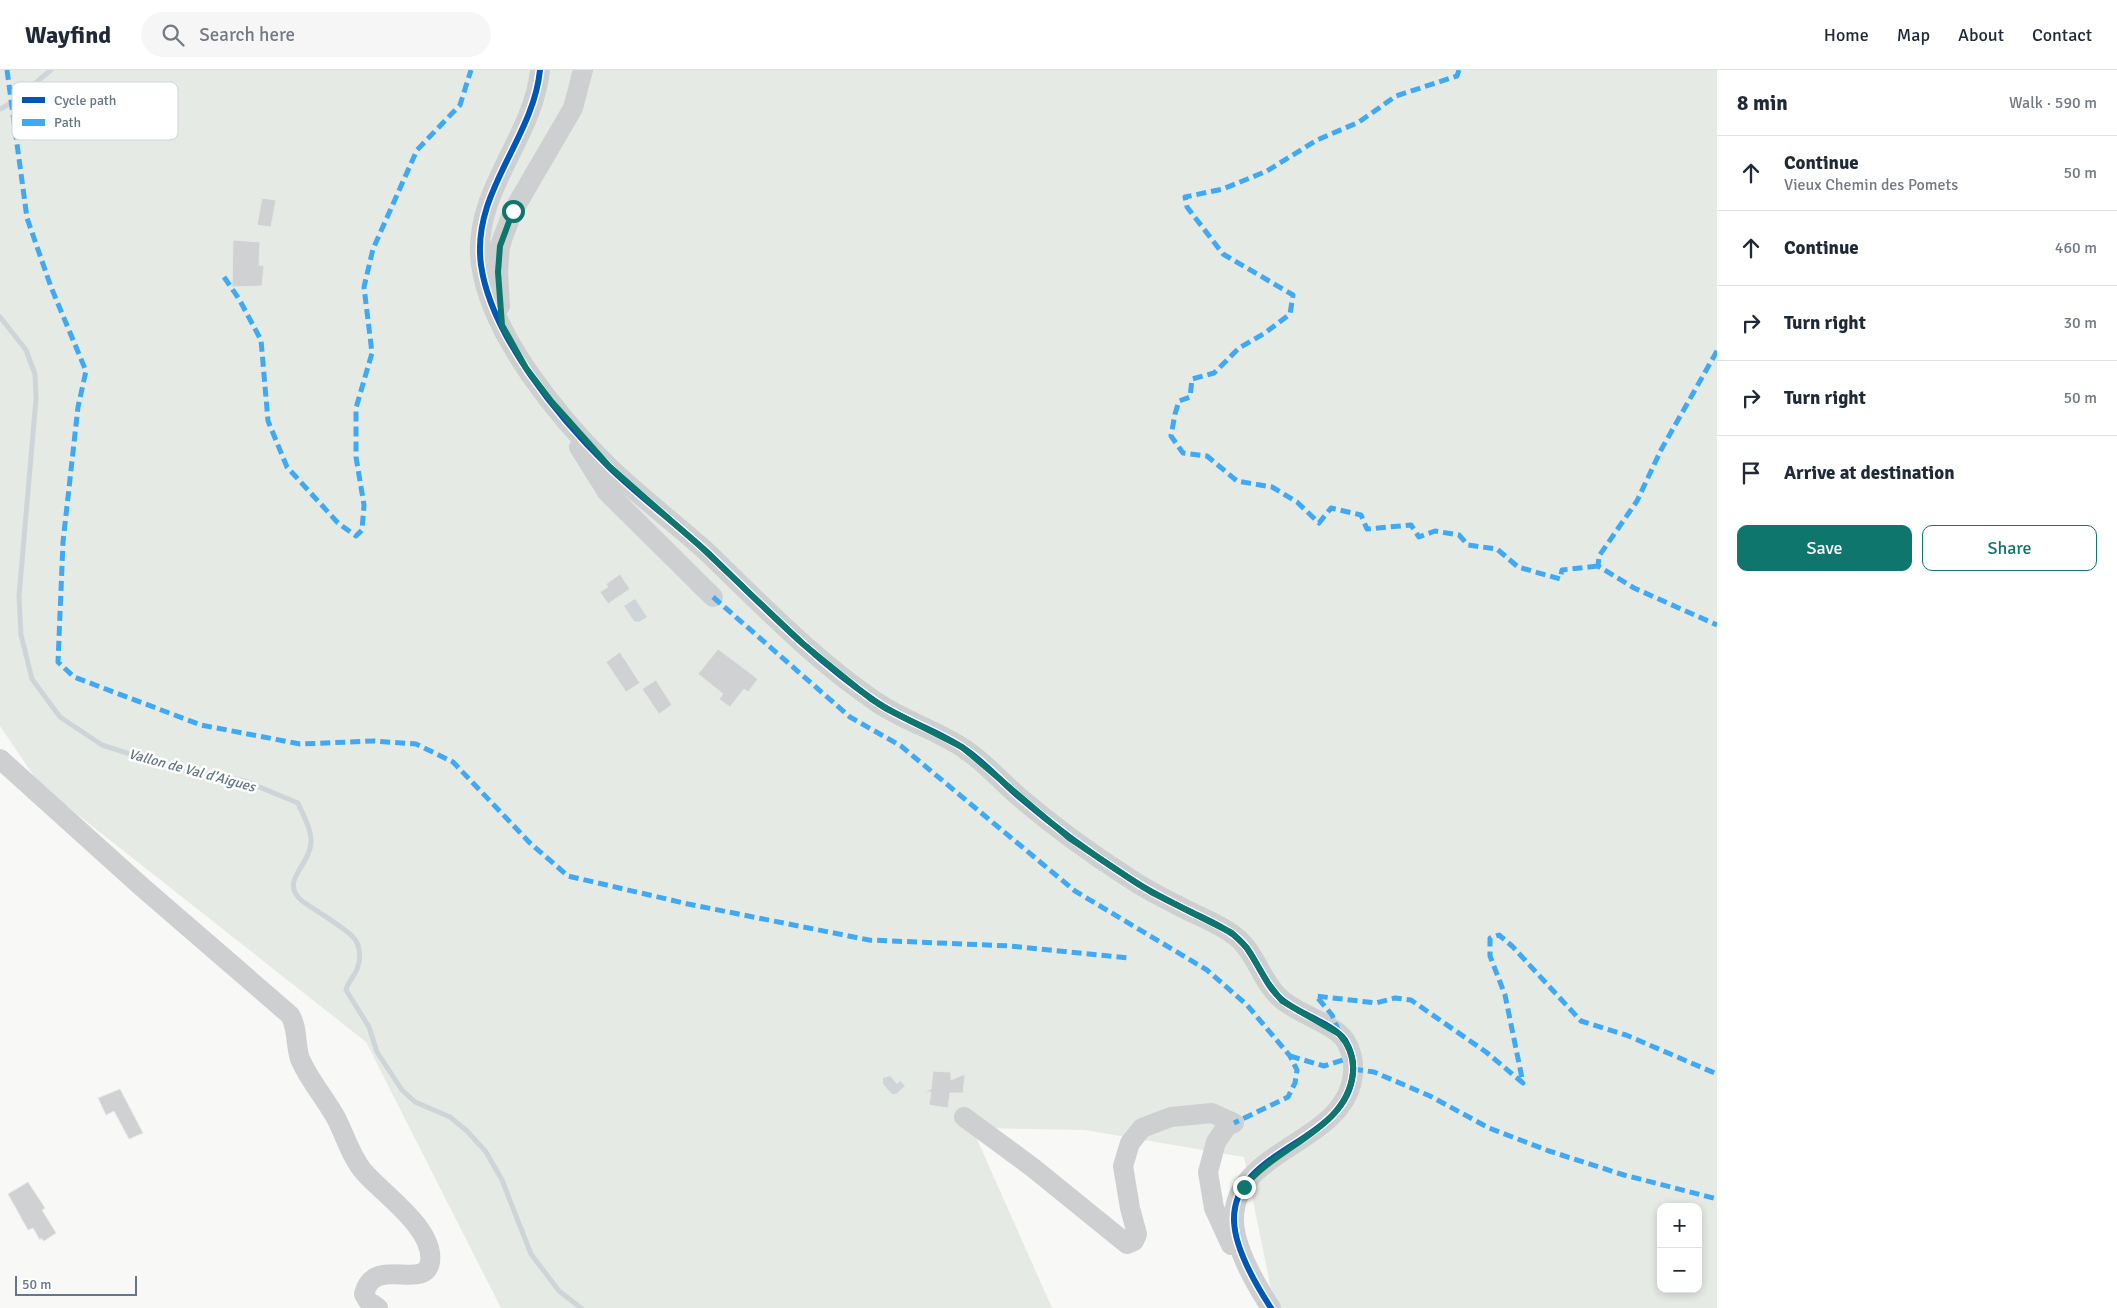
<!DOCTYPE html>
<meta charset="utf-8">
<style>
body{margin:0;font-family:Signika,sans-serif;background:#f6f6f7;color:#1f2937}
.controls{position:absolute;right:15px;bottom:15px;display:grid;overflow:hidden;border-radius:10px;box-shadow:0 2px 8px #0003}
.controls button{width:45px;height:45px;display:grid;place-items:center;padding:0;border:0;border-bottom:1px solid #e0e1e3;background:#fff;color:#1f2937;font:25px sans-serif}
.scale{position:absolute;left:15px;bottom:12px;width:122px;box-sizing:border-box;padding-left:5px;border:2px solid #677788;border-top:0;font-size:14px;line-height:18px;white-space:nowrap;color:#677788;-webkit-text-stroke:4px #fff;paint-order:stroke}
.stop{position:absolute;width:15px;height:15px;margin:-11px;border:4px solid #0f766e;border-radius:50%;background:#fff}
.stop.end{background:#0f766e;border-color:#fff;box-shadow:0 1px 5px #0008}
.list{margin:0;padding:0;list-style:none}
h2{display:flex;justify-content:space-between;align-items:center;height:65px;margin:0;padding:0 20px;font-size:21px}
h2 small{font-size:16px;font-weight:400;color:#747a83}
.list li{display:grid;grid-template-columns:32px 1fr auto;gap:15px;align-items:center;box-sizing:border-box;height:75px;padding:0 20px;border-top:1px solid #e0e1e3}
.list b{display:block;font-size:19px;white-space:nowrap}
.list p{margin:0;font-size:16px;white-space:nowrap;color:#747a83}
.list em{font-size:16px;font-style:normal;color:#747a83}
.actions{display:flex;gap:10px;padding:15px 20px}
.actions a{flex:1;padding:11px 0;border:1px solid #0f766e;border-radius:10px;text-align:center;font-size:18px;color:#0f766e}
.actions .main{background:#0f766e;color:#fff}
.icon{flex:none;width:28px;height:28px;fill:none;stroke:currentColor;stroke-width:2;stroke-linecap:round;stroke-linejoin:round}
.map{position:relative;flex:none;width:1717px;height:1238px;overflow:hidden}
header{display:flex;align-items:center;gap:30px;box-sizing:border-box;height:70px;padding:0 25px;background:#fff;border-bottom:1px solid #e0e1e3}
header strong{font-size:24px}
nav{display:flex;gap:28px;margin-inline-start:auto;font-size:18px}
.search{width:350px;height:45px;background:#f6f6f7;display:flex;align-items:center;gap:12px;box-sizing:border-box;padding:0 18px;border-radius:28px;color:#747a83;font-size:19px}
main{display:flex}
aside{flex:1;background:#fff}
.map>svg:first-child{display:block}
.green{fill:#e6eae4;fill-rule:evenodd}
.water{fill:#ced5d9}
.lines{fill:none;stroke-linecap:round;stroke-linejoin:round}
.stream{stroke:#ced5d9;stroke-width:5}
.building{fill:#d0d1d2;stroke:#e7e7e6}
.minor{stroke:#cecfd0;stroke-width:20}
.quiet{stroke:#3fa9f5;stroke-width:5;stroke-dasharray:10 5;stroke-linecap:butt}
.cycleway-casing{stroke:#fff;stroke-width:9}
.cycleway{stroke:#0057b8;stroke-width:6}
.route{stroke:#0f766e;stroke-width:6}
.labels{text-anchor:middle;stroke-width:5;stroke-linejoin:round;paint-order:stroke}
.water-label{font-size:14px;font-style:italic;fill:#637883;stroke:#fff}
.key{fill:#fff;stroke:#d1d6db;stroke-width:1}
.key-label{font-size:14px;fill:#677788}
</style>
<header>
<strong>Wayfind</strong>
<div class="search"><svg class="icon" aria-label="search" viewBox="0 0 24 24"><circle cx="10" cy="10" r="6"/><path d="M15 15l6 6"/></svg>Search here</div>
<nav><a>Home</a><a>Map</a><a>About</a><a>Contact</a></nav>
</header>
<main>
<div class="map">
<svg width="1717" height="1238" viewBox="0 0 1717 1238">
<rect width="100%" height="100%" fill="#f8f8f7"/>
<path class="green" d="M0 0H1717V1238H1275L1244 1087 1085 1060 972 1058 1052 1238H501L366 972 40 715 0 656ZM1661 1137H1698V1219H1661Z"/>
<path class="water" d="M635 529 647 547 639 552 634 551 624 536Z
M890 1006 897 1014 900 1011 905 1016 896 1024H892L883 1014V1008Z"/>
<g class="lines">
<path class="stream" d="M0 39 11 33 51 0
M0 247 26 280 35 304 36 329 19 526 21 565 32 609 60 647 102 675 161 694 245 711 298 733C303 745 312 760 311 773 309 798 279 810 302 831 316 841 343 856 353 867 360 874 361 887 358 896 356 905 348 911 346 920L369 957 377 982 402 1020 415 1032 450 1047 467 1061 486 1082 502 1110 531 1184 559 1221 581 1238"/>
</g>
<path class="building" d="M262 128 276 130 271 157 257 155Z
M233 170 260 172 259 195 264 196 262 216 232 217Z
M620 504 630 519 608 534 600 522 608 517 606 514Z
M718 579 758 609 748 622 744 619 730 637 719 629 723 624 698 604Z
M620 582 640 613 626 622 606 592Z
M656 610 672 635 659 644 642 619Z
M933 1001 951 1002V1010L965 1004 963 1023H950L948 1038 929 1035 931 1022H924L931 1019Z
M120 1019 143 1063 129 1069 114 1041 106 1045 98 1028Z
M28 1112 45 1138 42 1140 56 1163 44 1171 41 1168 40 1170 33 1158 28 1160 8 1124Z"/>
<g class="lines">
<path class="minor" d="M540 0C533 70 471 122 481 195 491 266 559 348 609 397 640 427 675 453 707 482 761 534 813 589 875 631 903 651 938 660 966 680 985 693 1001 711 1018 726 1053 756 1090 783 1129 808 1148 821 1169 831 1189 841 1205 849 1221 855 1235 866 1256 882 1261 911 1280 928 1297 944 1333 953 1345 970 1351 980 1354 992 1353 1003 1347 1075 1232 1077 1234 1151 1235 1179 1256 1215 1271 1238
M500 236 498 202 500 176 503 167 513 141 573 38 583 0
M579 377 607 422 713 527
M0 689 142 817 290 945C298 958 295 974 300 989 309 1010 325 1028 336 1048 345 1065 351 1087 364 1102 383 1124 435 1159 430 1192 425 1222 374 1184 364 1224L368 1231 378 1238
M964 1047 1032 1097 1127 1174 1134 1171 1137 1164 1130 1138 1123 1096 1130 1073 1142 1058 1171 1047 1212 1043 1234 1053
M1231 1175 1214 1138 1208 1102 1216 1072 1227 1056 1234 1053"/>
<path class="quiet" d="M7 0 27 148 51 217 86 301 78 337 63 472 58 592 74 607 201 655 300 674 374 671 416 674 453 692 530 773 568 806 688 834 869 870 1010 876 1129 888
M1459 0 1457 6 1396 26 1359 52 1317 70 1267 101 1223 119 1185 127 1187 137 1223 184 1293 225 1290 244 1265 263 1239 278 1214 303 1192 309 1190 327 1179 331 1175 344 1171 366 1183 383 1207 386 1237 411 1272 417 1297 432 1319 453 1331 438 1361 445 1367 459 1411 455 1419 467 1435 461 1459 465 1468 475 1497 479 1518 497 1560 509 1562 500 1598 496
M224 207 239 229 261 270 268 351 287 397 338 453 356 466 362 460 364 435 356 387V338L372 283 364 217 373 179 417 80 460 35 471 0
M1717 281 1661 380 1637 431 1599 486 1598 496 1634 518 1717 555
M713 527 850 647 901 676 1075 821 1207 900 1247 935 1290 986 1297 1000 1295 1013 1288 1027 1234 1053
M1339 962 1332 945 1316 926 1376 933 1395 928 1411 930 1486 982 1523 1013 1505 925 1490 886V868L1499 865 1512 876 1581 951 1626 965 1717 1004
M1290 986 1324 996 1352 987
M1353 999 1374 1002 1430 1026 1489 1058 1549 1081 1624 1105 1717 1129"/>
<g class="cycleway-casing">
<path id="cycleway" d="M540 0C533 70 471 122 481 195 491 266 559 348 609 397 640 427 675 453 707 482 761 534 813 589 875 631 903 651 938 660 966 680 985 693 1001 711 1018 726 1053 756 1090 783 1129 808 1148 821 1169 831 1189 841 1205 849 1221 855 1235 866 1256 882 1261 911 1280 928 1297 944 1333 953 1345 970 1351 980 1354 992 1353 1003 1347 1075 1232 1077 1234 1151 1235 1179 1256 1215 1271 1238"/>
</g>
<use href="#cycleway" class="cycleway"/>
</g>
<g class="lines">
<path class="route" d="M513 141 500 176 498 202 502 255 526 298 552 332 609 396 701 477 802 573 871 629 885 638 962 677 1069 768 1129 808 1151 822 1232 863 1247 878 1268 913 1282 931 1339 964C1349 975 1354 988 1353 1002 1347 1060 1277 1075 1244 1117"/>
</g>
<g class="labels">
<g class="water-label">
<text transform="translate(192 700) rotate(15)" y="5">Vallon de Val d'Aigues</text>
</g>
</g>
<rect x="12" y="12" width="166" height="58" rx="8" class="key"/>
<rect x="22" y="27" width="23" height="6" fill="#0057b8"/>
<rect x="22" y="49" width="23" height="7" fill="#3fa9f5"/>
<g class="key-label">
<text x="54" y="35">Cycle path</text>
<text x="54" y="57">Path</text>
</g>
</svg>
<div class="controls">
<button>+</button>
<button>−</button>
</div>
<div class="scale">50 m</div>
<div class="stop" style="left:513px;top:141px"></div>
<div class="stop end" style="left:1244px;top:1117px"></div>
</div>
<aside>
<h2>8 min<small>Walk · 590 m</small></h2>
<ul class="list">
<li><svg class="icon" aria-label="ahead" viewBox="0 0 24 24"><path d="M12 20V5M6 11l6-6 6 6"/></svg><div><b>Continue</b><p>Vieux Chemin des Pomets</p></div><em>50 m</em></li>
<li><svg class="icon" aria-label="ahead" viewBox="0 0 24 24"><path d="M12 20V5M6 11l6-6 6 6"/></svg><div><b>Continue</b></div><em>460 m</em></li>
<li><svg class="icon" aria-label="right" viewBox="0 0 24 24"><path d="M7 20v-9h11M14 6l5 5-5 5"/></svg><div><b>Turn right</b></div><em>30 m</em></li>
<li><svg class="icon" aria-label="right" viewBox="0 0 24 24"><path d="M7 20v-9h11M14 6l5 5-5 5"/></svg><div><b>Turn right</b></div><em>50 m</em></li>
<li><svg class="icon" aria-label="arrive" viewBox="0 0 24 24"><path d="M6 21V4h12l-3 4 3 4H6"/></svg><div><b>Arrive at destination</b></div></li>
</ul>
<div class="actions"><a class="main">Save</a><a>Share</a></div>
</aside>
</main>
